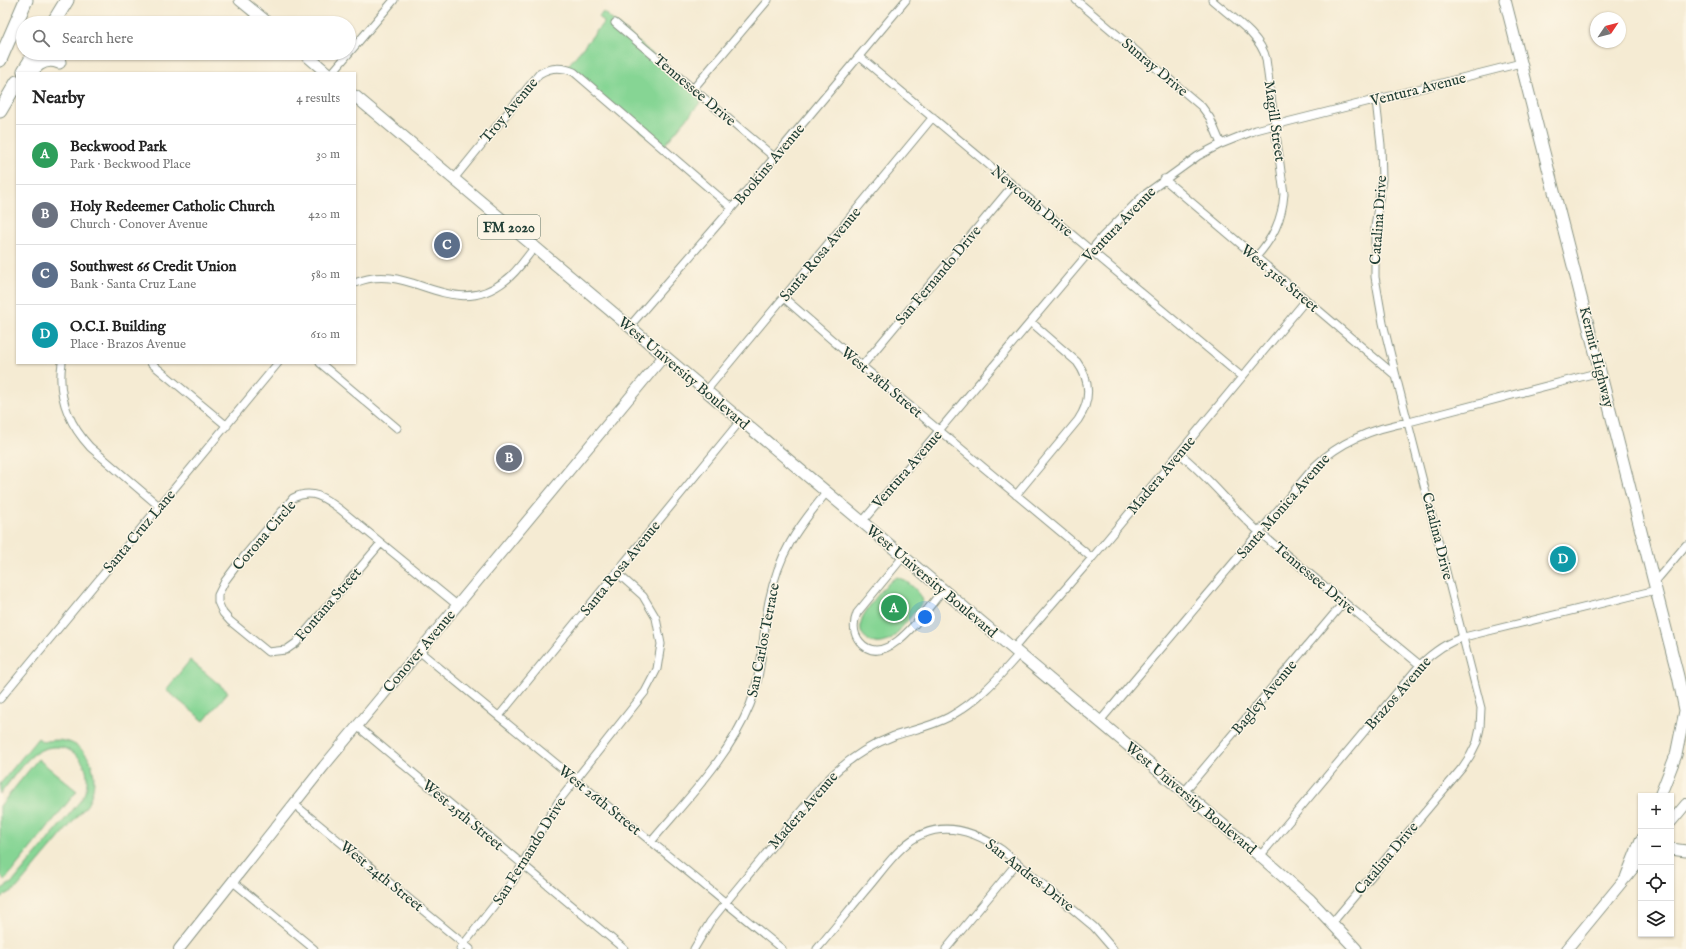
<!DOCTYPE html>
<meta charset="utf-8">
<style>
body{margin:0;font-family:"IM FELL English",serif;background:#f2f2f2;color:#222}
.controls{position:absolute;right:12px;bottom:12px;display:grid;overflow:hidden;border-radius:0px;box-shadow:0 1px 3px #0004}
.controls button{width:36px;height:36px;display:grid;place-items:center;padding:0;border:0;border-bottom:1px solid #e0e0e0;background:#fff;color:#222;font:20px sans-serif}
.compass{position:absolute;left:1590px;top:12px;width:36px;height:36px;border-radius:50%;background:#fff;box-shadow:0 1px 3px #0004;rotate:55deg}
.you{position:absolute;left:925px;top:617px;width:14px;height:14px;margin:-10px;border:3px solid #fff;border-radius:50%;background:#1a73e8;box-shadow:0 0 0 6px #1a73e833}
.badge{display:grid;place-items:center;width:26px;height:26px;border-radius:50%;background:#0b8043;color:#fff;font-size:13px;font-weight:700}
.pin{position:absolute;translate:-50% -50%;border:2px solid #fff;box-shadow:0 1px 4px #0006}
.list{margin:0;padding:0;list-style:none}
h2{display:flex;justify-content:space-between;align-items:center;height:52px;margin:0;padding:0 16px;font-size:17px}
h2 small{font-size:13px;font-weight:400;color:#767676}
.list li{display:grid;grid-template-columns:26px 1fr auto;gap:12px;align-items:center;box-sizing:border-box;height:60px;padding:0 16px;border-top:1px solid #e0e0e0}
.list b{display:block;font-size:15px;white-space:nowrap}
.list p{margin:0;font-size:13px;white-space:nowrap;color:#767676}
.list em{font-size:13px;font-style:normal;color:#767676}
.icon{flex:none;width:22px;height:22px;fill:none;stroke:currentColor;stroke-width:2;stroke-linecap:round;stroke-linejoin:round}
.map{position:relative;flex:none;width:1686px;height:949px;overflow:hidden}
.search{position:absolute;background:#fff;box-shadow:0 1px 3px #0004;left:16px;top:16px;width:340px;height:44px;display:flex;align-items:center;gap:10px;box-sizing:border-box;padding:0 14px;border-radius:22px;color:#767676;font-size:15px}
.panel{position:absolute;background:#fff;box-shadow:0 1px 3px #0004;left:16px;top:72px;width:340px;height:292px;border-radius:0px}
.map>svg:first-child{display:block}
.green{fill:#86d594;stroke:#528964}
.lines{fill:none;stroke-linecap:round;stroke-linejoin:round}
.street-casing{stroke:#8a9484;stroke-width:9}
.secondary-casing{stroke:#8a9484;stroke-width:12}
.primary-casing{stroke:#8a9484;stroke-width:13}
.highway-casing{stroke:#8a9484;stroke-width:15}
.street{stroke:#fff;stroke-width:7}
.secondary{stroke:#fff;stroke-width:10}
.primary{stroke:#fff;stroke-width:11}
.highway{stroke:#fff;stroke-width:13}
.labels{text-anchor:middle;stroke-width:3;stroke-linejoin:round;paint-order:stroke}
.shield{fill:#fcf5e5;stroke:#617469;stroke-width:1}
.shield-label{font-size:14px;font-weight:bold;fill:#1f3d34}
.street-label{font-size:15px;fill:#1f3d34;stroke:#fcf5e5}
</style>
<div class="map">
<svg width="1686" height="949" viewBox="0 0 1686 949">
<rect width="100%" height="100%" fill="#fcf5e5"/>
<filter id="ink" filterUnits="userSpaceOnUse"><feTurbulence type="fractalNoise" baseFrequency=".025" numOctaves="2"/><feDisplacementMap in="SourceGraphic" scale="8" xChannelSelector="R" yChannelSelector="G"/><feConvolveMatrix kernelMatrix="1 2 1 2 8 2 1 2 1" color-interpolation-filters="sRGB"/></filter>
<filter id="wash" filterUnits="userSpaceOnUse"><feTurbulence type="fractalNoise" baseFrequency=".012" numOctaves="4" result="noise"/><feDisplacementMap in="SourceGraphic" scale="16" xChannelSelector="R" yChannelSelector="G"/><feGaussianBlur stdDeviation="0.9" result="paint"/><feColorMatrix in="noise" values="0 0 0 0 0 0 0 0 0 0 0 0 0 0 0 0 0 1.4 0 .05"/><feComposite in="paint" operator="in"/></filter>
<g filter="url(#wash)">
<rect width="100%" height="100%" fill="#f5ebd3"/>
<path class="green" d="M603 12 704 98 662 148 566 68 604 22 599 17Z
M897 577C906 580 922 592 923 602L892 639C880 646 869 645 861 632 861 627 860 623 862 619 865 610 888 580 897 577Z
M190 660 228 692 204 721 166 690Z
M38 738 43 742C84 731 106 771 87 805L16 889 0 898V890L13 882 81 800C100 770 72 735 39 751 25 758 10 782 0 794V784Z
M38 759 77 791 5 880 0 876V806Z"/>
</g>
<g filter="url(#ink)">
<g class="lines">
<g class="street-casing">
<path id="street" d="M1076 0 1202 107 1210 118 1221 144
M1212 0C1230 16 1261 35 1266 59L1284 194C1282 220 1273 238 1256 257
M615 23 774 157
M859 56 1242 377
M332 73 394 0
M693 89 768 0
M1164 179 1396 376
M453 180 539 74C550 67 561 66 574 72L732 208
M355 283C410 259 451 324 506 280 517 272 525 259 534 248
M784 298 862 366 1092 558
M629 327 732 208 906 0
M62 363C57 396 68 423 90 447L160 507
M151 363 227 426
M320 363 397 428
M862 366 1013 185
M706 391 933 117
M1179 453C1209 477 1231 507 1259 532L1420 665
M1016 495 1078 420C1091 401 1091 381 1077 362L1031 322
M862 522 1102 237 1144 195 1198 156 1221 144 1256 130 1275 125 1521 63
M381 543 296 643 286 650 268 652 230 621 223 613 218 602V595L225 581 237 565 293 498C312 488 325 498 341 510L457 605
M903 557 857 613C853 623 853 634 860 642 886 673 928 607 943 590
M1654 583 1686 545
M1013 649 1092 558 1306 300
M419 651 782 949
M0 699 278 363
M499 716 741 420
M1100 721 1315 466C1341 441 1374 428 1409 422L1600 372
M357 726 624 949
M1184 792 1344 602
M294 804 470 949
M651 842C687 799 729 757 750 705 763 672 762 635 769 601 779 553 796 530 826 493
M1260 856 1420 665C1433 652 1447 642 1464 637L1656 590
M232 881 314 949
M1332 923 1462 768 1470 756 1477 742 1480 728 1481 708 1396 376 1383 323 1375 277V227L1382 179 1381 145 1376 100
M460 949 513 881 545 823 558 802 645 692 657 669 661 644 656 618 643 596 616 572
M694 949 710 922 726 902 820 788C840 765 865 747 894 736 913 730 932 726 949 717 978 701 998 678 1019 654
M817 949C835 928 852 906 870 885 880 873 890 859 902 848 934 818 970 828 1002 850L1094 927 1113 949
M946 949 1017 863"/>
</g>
<g class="secondary-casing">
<path id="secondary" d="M1671 822 1686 804
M179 949 324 766 664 356
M1567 949 1641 859"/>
</g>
<g class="primary-casing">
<path id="primary" d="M240 0 268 23
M1505 0 1678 676 1686 715
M304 53 327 73
M355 96 1260 856 1310 900 1356 949
M1660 796 1676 755 1685 711
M1671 849 1686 851
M1627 875 1641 840"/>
</g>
<g class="highway-casing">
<path id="highway" d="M53 23 67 0
M0 60 26 0
M24 71 35 53
M30 73C37 63 47 57 59 62
M0 111 17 82"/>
</g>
<use href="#street" class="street"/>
<use href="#secondary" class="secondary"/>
<use href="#primary" class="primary"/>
<use href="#highway" class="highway"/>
</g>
</g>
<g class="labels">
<rect class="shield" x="478" y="215" width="62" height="24" rx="3"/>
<g class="shield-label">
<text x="509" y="232">FM 2020</text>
</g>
<g class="street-label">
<text transform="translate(1155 67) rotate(40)" y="5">Sunray Drive</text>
<text transform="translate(1418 89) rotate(-14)" y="5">Ventura Avenue</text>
<text transform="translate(695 90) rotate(40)" y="5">Tennessee Drive</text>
<text transform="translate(509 110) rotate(-50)" y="5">Troy Avenue</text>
<text transform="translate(1275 121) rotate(82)" y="5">Magill Street</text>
<text transform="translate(769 164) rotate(-50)" y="5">Bookins Avenue</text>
<text transform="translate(1032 201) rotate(40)" y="5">Newcomb Drive</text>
<text transform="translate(1378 220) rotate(-86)" y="5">Catalina Drive</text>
<text transform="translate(1119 224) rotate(-46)" y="5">Ventura Avenue</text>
<text transform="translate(820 254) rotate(-50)" y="5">Santa Rosa Avenue</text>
<text transform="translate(938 275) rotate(-50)" y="5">San Fernando Drive</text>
<text transform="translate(1280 278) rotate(40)" y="5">West 31st Street</text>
<text transform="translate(1597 357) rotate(76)" y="5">Kermit Highway</text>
<text transform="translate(684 373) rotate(40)" y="5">West University Boulevard</text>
<text transform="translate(882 382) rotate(40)" y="5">West 28th Street</text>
<text transform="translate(907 469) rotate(-49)" y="5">Ventura Avenue</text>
<text transform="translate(1161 475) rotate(-50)" y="5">Madera Avenue</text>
<text transform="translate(1283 506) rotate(-49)" y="5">Santa Monica Avenue</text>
<text transform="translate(139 531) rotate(-50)" y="5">Santa Cruz Lane</text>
<text transform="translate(264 535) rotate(-49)" y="5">Corona Circle</text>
<text transform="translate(1438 536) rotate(76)" y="5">Catalina Drive</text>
<text transform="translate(620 568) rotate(-51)" y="5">Santa Rosa Avenue</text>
<text transform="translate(1315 578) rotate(40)" y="5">Tennessee Drive</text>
<text transform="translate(932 581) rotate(40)" y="5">West University Boulevard</text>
<text transform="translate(328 604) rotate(-49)" y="5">Fontana Street</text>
<text transform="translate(763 640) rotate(-79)" y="5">San Carlos Terrace</text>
<text transform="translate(419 651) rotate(-50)" y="5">Conover Avenue</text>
<text transform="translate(1398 693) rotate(-49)" y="5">Brazos Avenue</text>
<text transform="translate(1264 697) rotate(-50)" y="5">Bagley Avenue</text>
<text transform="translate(1191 798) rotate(40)" y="5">West University Boulevard</text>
<text transform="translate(600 800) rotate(39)" y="5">West 26th Street</text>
<text transform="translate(803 810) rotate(-49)" y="5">Madera Avenue</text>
<text transform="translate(463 815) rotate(40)" y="5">West 25th Street</text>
<text transform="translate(529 851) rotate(-58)" y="5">San Fernando Drive</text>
<text transform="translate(1386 858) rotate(-50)" y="5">Catalina Drive</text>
<text transform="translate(1030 875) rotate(38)" y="5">San Andres Drive</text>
<text transform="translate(382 876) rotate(39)" y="5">West 24th Street</text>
</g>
</g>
</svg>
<div class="controls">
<button>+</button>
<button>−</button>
<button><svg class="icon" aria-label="locate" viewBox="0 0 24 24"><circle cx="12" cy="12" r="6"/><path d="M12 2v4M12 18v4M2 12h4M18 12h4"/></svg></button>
<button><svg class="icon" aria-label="layers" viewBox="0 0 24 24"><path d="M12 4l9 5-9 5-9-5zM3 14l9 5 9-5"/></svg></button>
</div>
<svg class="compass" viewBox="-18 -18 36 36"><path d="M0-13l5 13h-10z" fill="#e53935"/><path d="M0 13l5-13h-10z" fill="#767676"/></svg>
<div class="you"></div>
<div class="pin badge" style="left:894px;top:608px;background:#2e9e5b">A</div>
<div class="pin badge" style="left:509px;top:458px;background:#6b7280">B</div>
<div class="pin badge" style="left:447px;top:245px;background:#5c6f8a">C</div>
<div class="pin badge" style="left:1563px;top:559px;background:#0f9aa8">D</div>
<div class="search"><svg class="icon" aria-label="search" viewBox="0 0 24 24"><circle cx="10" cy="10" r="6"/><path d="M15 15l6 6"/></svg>Search here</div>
<section class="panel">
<h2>Nearby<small>4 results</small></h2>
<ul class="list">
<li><span class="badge" style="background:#2e9e5b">A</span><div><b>Beckwood Park</b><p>Park · Beckwood Place</p></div><em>30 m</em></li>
<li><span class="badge" style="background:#6b7280">B</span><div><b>Holy Redeemer Catholic Church</b><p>Church · Conover Avenue</p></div><em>420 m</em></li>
<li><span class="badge" style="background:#5c6f8a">C</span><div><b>Southwest 66 Credit Union</b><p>Bank · Santa Cruz Lane</p></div><em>580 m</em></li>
<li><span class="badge" style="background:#0f9aa8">D</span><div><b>O.C.I. Building</b><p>Place · Brazos Avenue</p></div><em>610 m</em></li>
</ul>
</section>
</div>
